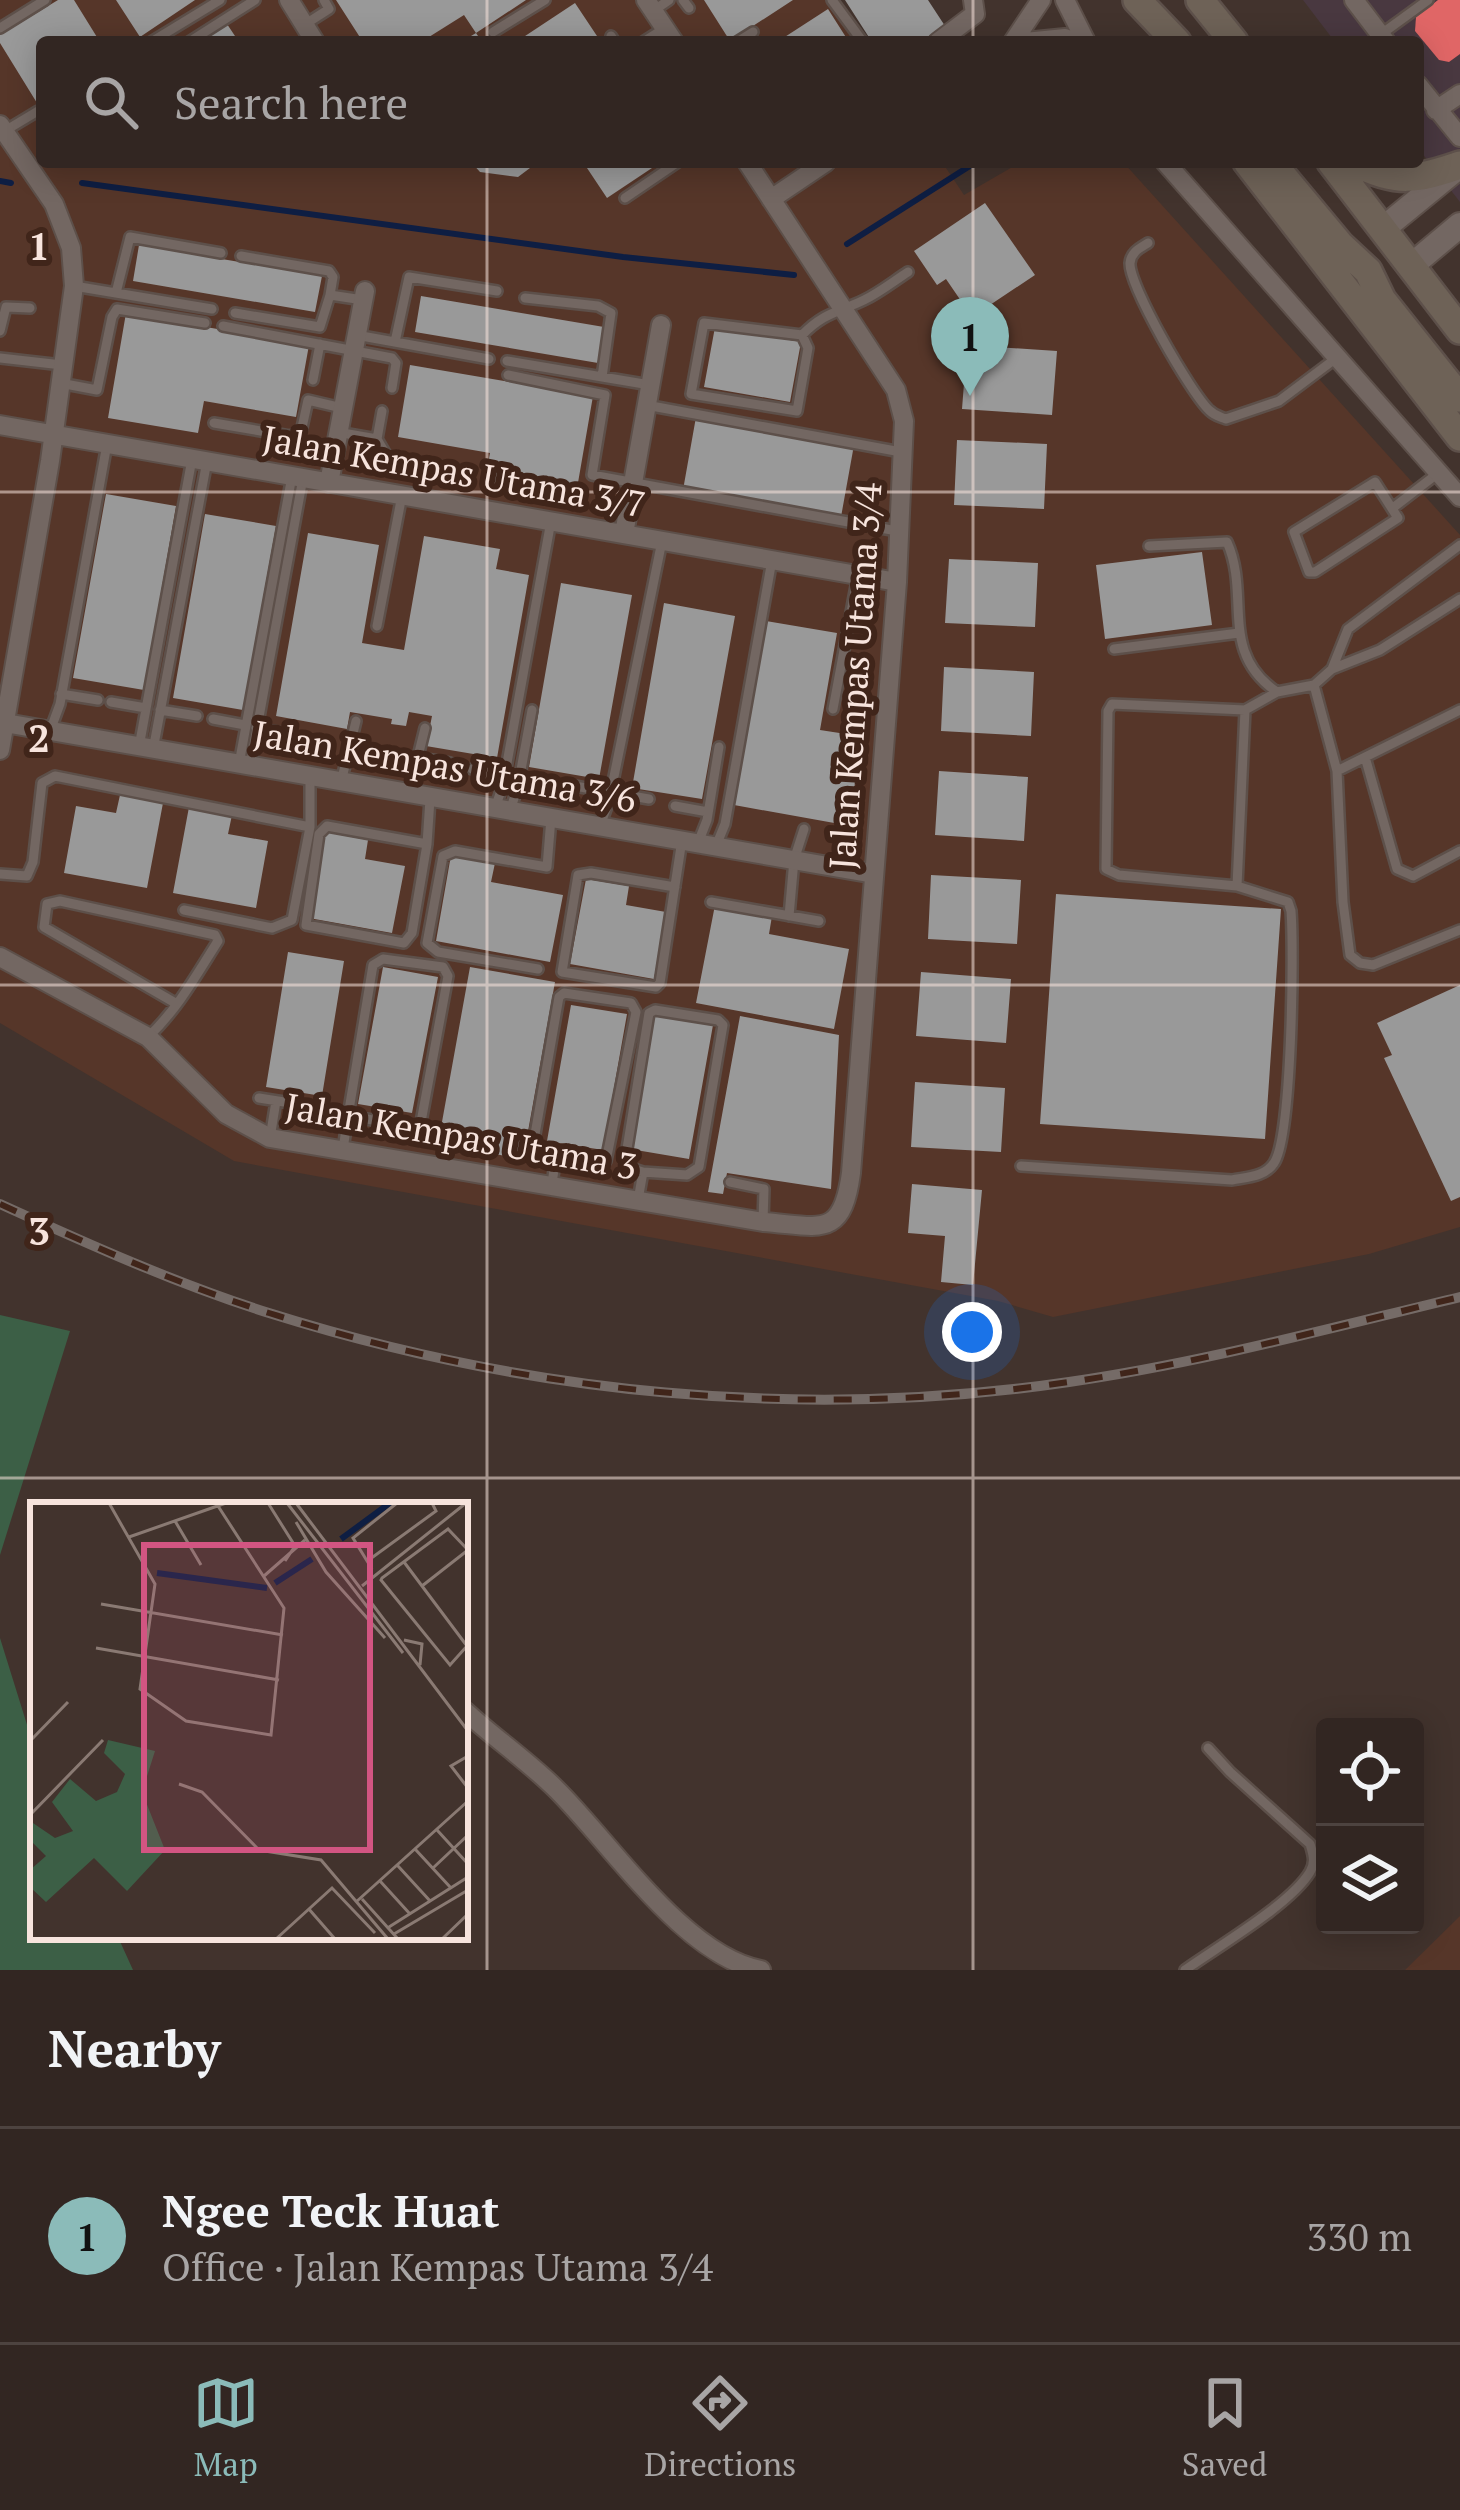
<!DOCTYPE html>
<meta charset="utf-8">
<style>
body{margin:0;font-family:"PT Serif",serif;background:#3d322f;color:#f1f3f6}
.controls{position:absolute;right:36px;bottom:36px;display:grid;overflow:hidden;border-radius:12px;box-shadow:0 6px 30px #0003}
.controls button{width:108px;height:108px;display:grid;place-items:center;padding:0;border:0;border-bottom:3px solid #4d4340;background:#322622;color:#f1f3f6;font:60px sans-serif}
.you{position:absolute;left:972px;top:1332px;width:42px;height:42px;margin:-30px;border:9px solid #fff;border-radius:50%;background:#1a73e8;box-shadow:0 0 0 18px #1a73e833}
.badge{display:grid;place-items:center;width:78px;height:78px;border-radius:50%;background:#8bbbb9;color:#111;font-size:39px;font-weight:700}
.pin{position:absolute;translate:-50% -99px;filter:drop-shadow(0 3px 6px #0008)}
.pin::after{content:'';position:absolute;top:63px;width:42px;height:36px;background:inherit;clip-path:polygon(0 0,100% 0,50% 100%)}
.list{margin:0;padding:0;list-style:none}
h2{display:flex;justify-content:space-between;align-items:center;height:156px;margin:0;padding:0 48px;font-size:51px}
h2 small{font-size:39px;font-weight:400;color:#a8a5a5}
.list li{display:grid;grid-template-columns:78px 1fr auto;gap:36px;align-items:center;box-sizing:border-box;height:216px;padding:0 48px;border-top:3px solid #4d4340}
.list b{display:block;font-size:45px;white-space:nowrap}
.list p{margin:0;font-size:39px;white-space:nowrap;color:#a8a5a5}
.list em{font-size:39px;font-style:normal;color:#a8a5a5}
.icon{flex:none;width:66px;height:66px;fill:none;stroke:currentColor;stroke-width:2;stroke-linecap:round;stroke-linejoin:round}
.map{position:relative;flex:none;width:1460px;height:1970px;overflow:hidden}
.search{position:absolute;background:#322622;box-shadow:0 6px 30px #0003;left:36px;right:36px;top:36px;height:132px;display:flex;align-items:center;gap:30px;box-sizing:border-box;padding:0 42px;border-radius:12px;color:#a8a5a5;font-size:45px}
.sheet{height:372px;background:#322622}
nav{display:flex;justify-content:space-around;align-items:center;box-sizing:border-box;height:168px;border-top:3px solid #4d4340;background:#322622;font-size:33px;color:#a8a5a5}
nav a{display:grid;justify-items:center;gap:6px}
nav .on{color:#8bbbb9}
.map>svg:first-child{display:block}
.commercial{fill:#493840}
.built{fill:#563629}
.green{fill:#3c5f46}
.shops{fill:#e06666}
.industry{fill:#999}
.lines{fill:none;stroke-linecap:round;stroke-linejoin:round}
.stream{stroke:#0e1e43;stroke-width:6}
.lane-casing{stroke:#5d504a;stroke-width:14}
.street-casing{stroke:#5d504a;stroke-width:22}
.secondary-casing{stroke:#5d504a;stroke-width:28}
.primary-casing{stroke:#5d504a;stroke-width:32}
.lane{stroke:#736762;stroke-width:9}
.street{stroke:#736762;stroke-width:18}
.secondary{stroke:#736762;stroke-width:24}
.primary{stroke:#6e6257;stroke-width:27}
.rail-casing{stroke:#756b67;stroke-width:10}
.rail{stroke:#40251a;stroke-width:6;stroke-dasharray:18;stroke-linecap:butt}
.grid{fill:none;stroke:#f7e4dd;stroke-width:3;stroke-opacity:0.55}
.labels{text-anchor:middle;stroke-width:12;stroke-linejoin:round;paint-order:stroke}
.street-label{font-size:36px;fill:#f7e4dd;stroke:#40251a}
.inset-river{fill:none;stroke:#0e1e43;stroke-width:6}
.inset-road{fill:none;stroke:#8a7a73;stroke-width:3}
.view{fill:#d25582;fill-opacity:0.15;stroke:#d25582;stroke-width:6}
.inset-edge{fill:none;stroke:#f7e4dd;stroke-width:6}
.grid-label{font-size:39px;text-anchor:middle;font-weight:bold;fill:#f7e4dd;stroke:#40251a;stroke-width:12;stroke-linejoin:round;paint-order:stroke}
</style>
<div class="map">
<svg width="1460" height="1970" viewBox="0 0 1460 1970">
<rect width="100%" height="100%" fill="#42332d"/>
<path class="commercial" d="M1303 0H1460V202L1418 148V42H1335Z"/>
<path class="built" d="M0 0H837L865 42H42V162H942L964 195 1021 162H1123L1460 535V1227L1369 1254 1053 1317 998 1301 234 1161 0 1023Z
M1460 1916V1970H1405Z"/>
<path class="green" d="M0 1315 70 1331 0 1555Z
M0 1638 33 1744V1937H118L133 1970H0Z"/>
<path class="shops" d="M1438 0H1460V54L1449 62 1439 60 1415 31 1416 17Z"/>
<path class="industry" d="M58 0H74L100 42H42V99L37 103 0 43V35Z
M116 0H195L140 37Z
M336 0H526L476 33 482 42H461L476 33 464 15 421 42H363Z
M704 0H793L730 41Z
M845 0H928L945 26 919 42H872Z
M575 3 601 42H516Z
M828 9 849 42H777Z
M225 21 239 42H194Z
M471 162H538L518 177 480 172Z
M583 162H661L607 198Z
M985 203 1035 275 972 317 946 279 937 285 914 251Z
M139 245 322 276 315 312 133 281Z
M421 296 604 327 598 363 415 332Z
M126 313 309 345 296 417 204 401 198 433 108 418Z
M715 327 801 342 790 402 704 387Z
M967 345 1057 351 1052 415 962 409Z
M410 365 593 396 575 500 484 485 490 453 398 437Z
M696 417 854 445 841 517 683 490Z
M957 440 1047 444 1044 509 954 505Z
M106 494 176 506 144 690 73 678Z
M205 514 276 526 243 710 173 698Z
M308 533 379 545 362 643 404 650 424 536 500 549 496 569 529 575 497 758 426 746 432 716 409 712 406 726 391 724 392 719 350 712 347 729 276 716Z
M1202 552 1212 625 1105 639 1096 565Z
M949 559 1038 563 1035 627 945 623Z
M561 583 632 595 599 779 529 767Z
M664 603 735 616 702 799 632 788Z
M766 621 837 633 820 730 859 736 851 826 734 805Z
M944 667 1034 672 1031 736 941 731Z
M939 771 1028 777 1024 841 935 835Z
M120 795 163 803 147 888 64 873 76 806 116 813Z
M189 807 232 815 228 834 268 841 256 908 173 893Z
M325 832 368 840 365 859 405 866 392 933 309 918Z
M451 855 495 863 491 882 563 895 550 962 436 941Z
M931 875 1021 880 1017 944 928 939Z
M586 879 629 886 626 905 666 912 654 979 570 964Z
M1056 894 1281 909 1265 1139 1040 1124Z
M715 905 772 916 769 934 849 949 834 1029 696 1003Z
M288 952 344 961 322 1096 266 1087Z
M383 967 438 977 412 1113 358 1104Z
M470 967 555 982 523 1159 438 1144Z
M921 972 1011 979 1006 1043 916 1036Z
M1460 985V1197L1451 1201 1384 1058 1392 1055 1377 1023Z
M571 1005 627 1014 603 1150 547 1141Z
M653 1015 713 1025 689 1159 630 1149Z
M740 1016 839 1035 831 1189 727 1173 723 1194 708 1192Z
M915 1082 1005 1088 1001 1152 911 1147Z
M912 1184 982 1190 973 1285 941 1282 945 1236 908 1233Z"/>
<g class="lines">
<path class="stream" d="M0 181 11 183
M82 183 623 257 794 275
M847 244 976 162"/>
<g class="lane-casing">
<path id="lane" d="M683 0 689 8
M832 0 863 42
M653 11 669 0
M304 25 329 9 324 0
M0 28 45 0
M493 32 545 0
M1380 35 1428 0
M611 36 615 42
M151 42 220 0
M189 42 255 0
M643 42 665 28
M737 42 753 32
M3 132 38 111 42 113
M625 198 678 162
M1148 243C1140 248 1131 252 1130 263 1129 286 1191 393 1209 410 1215 416 1218 416 1226 419L1279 401 1335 359
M241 256 329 271 333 277 330 295 363 300
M74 286 212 309
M116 293 130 237 221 253
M525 298 598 306 611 313 602 377
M235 313 320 327 330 295
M223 326 392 358 396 363 392 388
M0 331 6 307 30 308
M356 335 489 359
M802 335 704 323 691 394 797 411 808 348 802 335C825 312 837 313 864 300 879 293 894 281 908 272
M395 342 409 277 497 291
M0 358 62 365
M507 361 650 385
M508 375 605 395 592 475 897 531
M313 380 320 344
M60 383 97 390 112 317 117 309 205 323
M646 405 901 452
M214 423 290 436 301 432 308 400 342 408
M337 432 377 439 387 456 469 472
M377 439 382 411
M1375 482 1398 518 1315 572H1309L1294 532Z
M1394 507 1437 474
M1149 546 1227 542C1251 595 1218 652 1277 692
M377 626 402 495
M1114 649 1239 633
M1332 669 1348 629 1460 545
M1314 685 1337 771 1343 902 1350 955 1360 963 1373 965 1460 930
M61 694 98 700
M111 702 146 708
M833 709 858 575
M160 710 197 716
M1245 710 1277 692 1314 685 1332 669 1380 650 1460 599
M213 719 245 725
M256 728 288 734
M50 731 60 704 107 444
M139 747 192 459
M153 750 207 461
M1365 757 1397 869 1413 876 1460 851
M420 758 450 763
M239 764 292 476
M250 766 303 478
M472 769 505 775
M1337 771 1460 710
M519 780 551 785
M341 782 356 721
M569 785 649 799
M409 793 425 728
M675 806 708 812
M495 808 503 785 551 521
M510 811 518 786 532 710
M600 826 609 801 662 541
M698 843 707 820 719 747
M427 844 327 826 319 834 306 925 404 943 412 933 427 844 430 799
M716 846 725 824 772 560
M0 874 27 876 33 862 42 783 55 776 310 827
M675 887 591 873 578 875 562 972 656 987 660 983 682 840
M711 902 819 921
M184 910 272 928 292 920 310 827V777
M789 916 794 860 804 829
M538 969 438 952 427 943 443 856 455 851 547 867 551 818
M148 1037C177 1010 197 974 218 941L215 935 60 901 47 904 44 927 177 1004
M259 1098 322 1108
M270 1138 276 1101
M343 1149 348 1116 416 1127 421 1122 448 976 443 967 383 959 373 965 348 1116
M1021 1166 1232 1180C1247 1177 1265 1177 1274 1163 1292 1137 1294 950 1291 911L1288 902 1237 886 1119 875 1106 869 1108 711 1112 704 1245 710 1237 886
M730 1182 764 1189 763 1222
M552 1183 556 1157 602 1164 606 1161 636 1012 631 1003 564 993 559 997 534 1140 537 1151 556 1157
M638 1200 643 1172 687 1175 699 1167 723 1025 718 1020 655 1010 649 1013 625 1161 627 1167 643 1172
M1185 1970C1217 1947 1291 1904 1310 1872 1316 1862 1313 1854 1310 1844L1230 1772 1208 1748"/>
</g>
<g class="street-casing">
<path id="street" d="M289 0 315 42
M646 0 674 42
M1065 0 1086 42
M1354 0 1386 42
M938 42 975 14 973 0
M1013 42 1041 0
M1025 42 1065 38 1073 42
M1418 85 1460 137
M1436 110 1460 94
M0 125 54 204 71 248 74 286 50 461 0 750
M1165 162 1460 497
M771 199 826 162
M0 425 897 582
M329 483 365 291
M624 534 661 325
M0 722 874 874
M0 957 148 1037 226 1114 270 1138 763 1222C820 1226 842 1240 851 1173L897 582 904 421 896 390 747 162
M465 1711C494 1738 528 1761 556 1789 610 1842 684 1956 761 1970"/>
</g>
<g class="secondary-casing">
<path id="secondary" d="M1384 228 1456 169
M1411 266 1460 225"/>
</g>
<g class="primary-casing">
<path id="primary" d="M1137 0 1177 42
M1200 0 1234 42
M1247 162 1460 437
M1271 162 1340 245 1368 271 1382 300 1460 398
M1331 162 1460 330
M1354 162C1396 184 1417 180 1460 165"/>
</g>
<use href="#lane" class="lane"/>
<use href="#street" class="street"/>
<use href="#secondary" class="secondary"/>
<use href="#primary" class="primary"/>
<g class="rail-casing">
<path id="rail" d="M0 1204C88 1244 177 1284 269 1313 527 1394 802 1421 1069 1382 1201 1363 1330 1328 1460 1297"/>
</g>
<use href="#rail" class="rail"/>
</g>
<path class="grid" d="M487 0V42M973 0V42M487 162V1970M973 162V1970M0 492H1460M0 985H1460M0 1478H1460"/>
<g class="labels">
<g class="street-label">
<text transform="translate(454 471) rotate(10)" y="13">Jalan Kempas Utama 3/7</text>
<text transform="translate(855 676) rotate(-86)" y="13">Jalan Kempas Utama 3/4</text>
<text transform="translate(445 766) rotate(10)" y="13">Jalan Kempas Utama 3/6</text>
<text transform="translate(461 1136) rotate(10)" y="13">Jalan Kempas Utama 3</text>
</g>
</g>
<g transform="translate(30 1502)">
<rect width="438" height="438" fill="#42332d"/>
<path d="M78 238 125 249 112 290 135 348 97 389 64 356 16 400 0 385V368L16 354 0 338V319L25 336 43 329 22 300 40 277 66 299 87 290 95 272 74 251Z" fill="#3c5f46"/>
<path class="inset-river" d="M311 37 360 1M127 71 237 86M245 81 282 57"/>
<path class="inset-road" d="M79 1 125 82 110 187 156 219 241 233 254 106 188 4M238 1 265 44 255 59M257 1 373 151M266 1 438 229M145 19 171 63M266 20 296 70 355 136M99 35 196 1M336 60 406 9 402 1M374 60 437 144 420 163 351 78 352 76 418 27 438 48M342 67 323 36 367 1M234 74 275 38M332 84 436 1M392 84 438 48M71 102 253 133M374 138 392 142 390 163M66 146 249 178M2 237 38 200M438 254 421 264 438 286M149 282 172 290 229 348 291 358 358 437M0 313 73 238M407 328 438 362M385 347 421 386M368 364 401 400M403 366 438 333M350 379 380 412M332 397 368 437M326 400 438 299M278 406 305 437M359 425 438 375M364 432 438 388M246 437 302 386 345 431M412 437 438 412"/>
<path class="view" d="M114 43H340V348H114Z"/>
<rect width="438" height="438" class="inset-edge"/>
</g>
<g class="grid-label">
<text x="39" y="260">1</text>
<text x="39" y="752">2</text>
<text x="39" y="1245">3</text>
</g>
</svg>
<div class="controls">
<button><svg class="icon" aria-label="locate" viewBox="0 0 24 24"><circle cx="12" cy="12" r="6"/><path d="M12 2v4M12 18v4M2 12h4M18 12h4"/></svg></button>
<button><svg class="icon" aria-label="layers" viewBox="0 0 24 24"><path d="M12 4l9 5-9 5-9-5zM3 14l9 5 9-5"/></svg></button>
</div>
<div class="you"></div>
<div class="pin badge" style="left:970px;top:396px">1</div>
<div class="search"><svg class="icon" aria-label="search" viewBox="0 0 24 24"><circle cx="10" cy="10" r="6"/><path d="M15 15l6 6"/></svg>Search here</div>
</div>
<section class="sheet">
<h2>Nearby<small></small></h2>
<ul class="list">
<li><span class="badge">1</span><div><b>Ngee Teck Huat</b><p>Office · Jalan Kempas Utama 3/4</p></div><em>330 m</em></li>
</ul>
</section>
<nav>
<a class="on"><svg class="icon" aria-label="map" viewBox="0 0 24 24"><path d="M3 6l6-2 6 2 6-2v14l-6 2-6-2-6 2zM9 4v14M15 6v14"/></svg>Map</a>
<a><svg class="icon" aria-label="directions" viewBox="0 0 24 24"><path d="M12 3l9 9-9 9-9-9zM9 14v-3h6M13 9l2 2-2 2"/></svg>Directions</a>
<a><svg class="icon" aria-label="saved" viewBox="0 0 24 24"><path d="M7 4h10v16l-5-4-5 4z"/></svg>Saved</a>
</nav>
